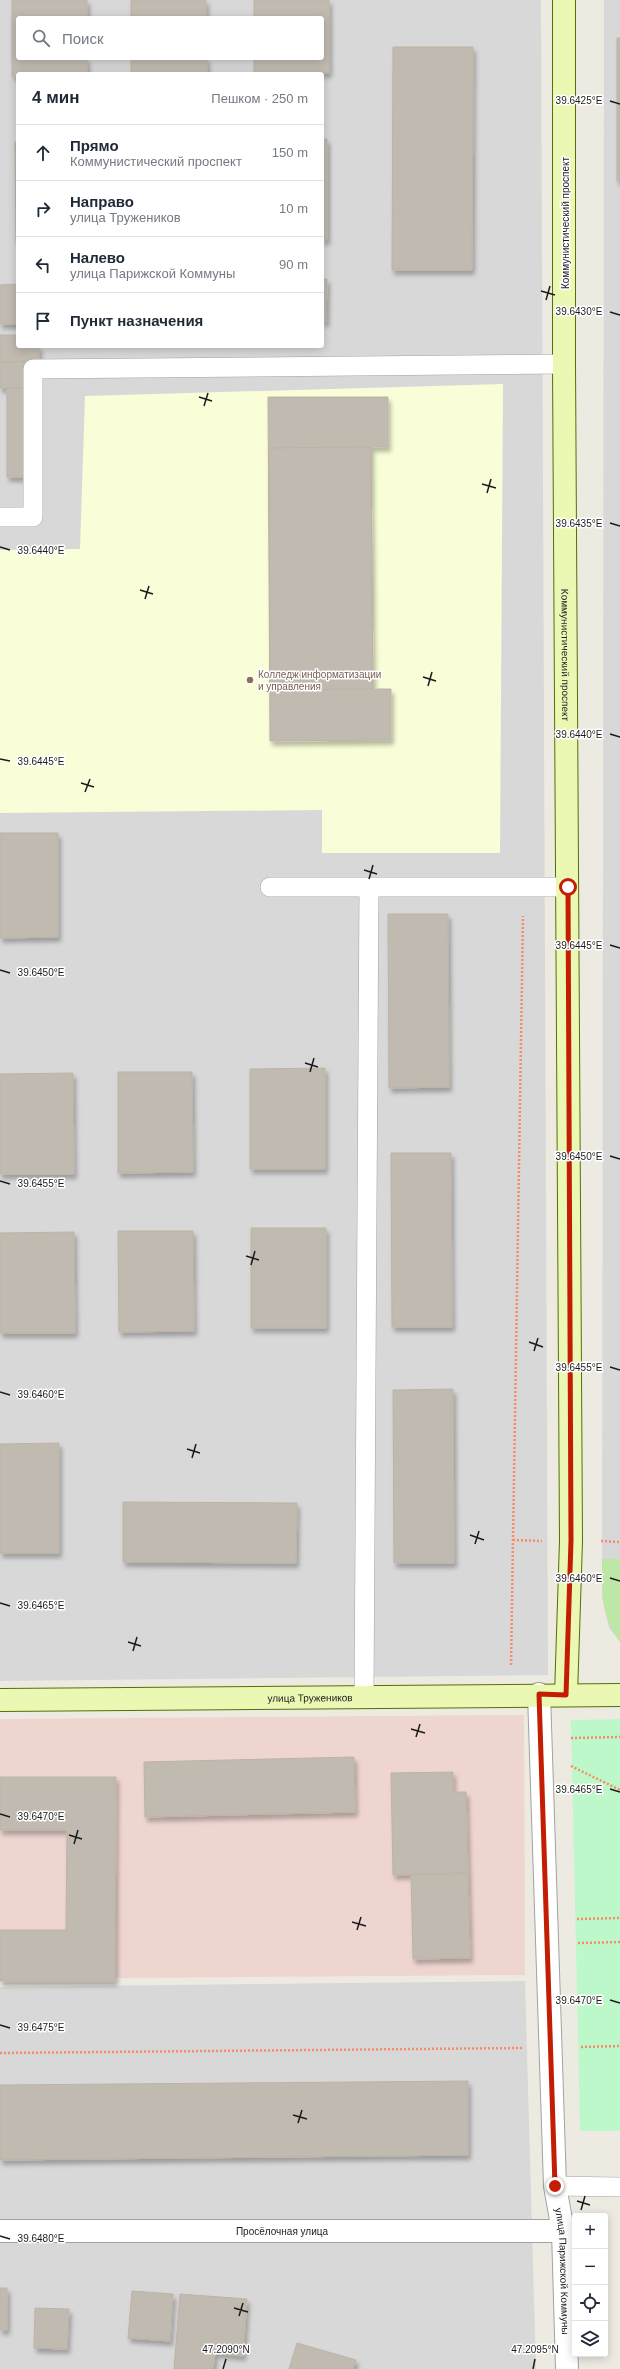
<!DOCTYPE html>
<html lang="ru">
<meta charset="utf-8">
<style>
body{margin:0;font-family:Helvetica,sans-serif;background:#f2f2f3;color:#1f2937}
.controls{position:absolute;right:12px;bottom:12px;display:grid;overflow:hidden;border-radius:4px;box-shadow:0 2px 10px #0003}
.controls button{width:36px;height:36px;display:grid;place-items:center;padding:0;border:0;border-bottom:1px solid #e0e1e3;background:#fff;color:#1f2937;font:20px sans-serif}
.stop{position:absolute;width:12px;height:12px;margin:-9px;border:3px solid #c31e03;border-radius:50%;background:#fff}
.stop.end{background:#c31e03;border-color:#fff;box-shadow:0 1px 4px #0008}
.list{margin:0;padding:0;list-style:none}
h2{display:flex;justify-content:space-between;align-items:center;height:52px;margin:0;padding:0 16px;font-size:17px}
h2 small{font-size:13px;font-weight:400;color:#747a83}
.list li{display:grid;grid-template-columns:26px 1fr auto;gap:12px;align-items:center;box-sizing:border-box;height:56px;padding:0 16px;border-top:1px solid #e0e1e3}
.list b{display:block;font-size:15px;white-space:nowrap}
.list p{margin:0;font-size:13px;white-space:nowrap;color:#747a83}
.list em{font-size:13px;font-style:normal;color:#747a83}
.icon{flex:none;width:22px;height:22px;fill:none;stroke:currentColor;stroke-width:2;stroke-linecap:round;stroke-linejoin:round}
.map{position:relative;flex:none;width:620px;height:2369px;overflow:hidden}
.search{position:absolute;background:#fff;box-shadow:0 2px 10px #0003;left:16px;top:16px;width:308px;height:44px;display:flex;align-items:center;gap:10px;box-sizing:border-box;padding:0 14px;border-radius:4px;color:#747a83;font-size:15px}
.panel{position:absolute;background:#fff;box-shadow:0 2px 10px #0003;left:16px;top:72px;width:308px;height:276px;border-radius:4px}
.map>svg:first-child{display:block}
.residential{fill:#d9d8d8;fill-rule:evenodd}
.commercial{fill:#eed5d0}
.education{fill:#f9fed8}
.grass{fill:#bde7a7}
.park{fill:#bdf8ca}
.building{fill:#c1bab1;stroke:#beb3a4;filter:url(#shadow)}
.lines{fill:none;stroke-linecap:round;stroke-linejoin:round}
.lane-casing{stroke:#a2a2a2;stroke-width:20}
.street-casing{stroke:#a2a2a2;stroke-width:24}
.secondary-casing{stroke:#556e06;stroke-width:24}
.path{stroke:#f78a68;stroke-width:2.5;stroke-dasharray:2 2;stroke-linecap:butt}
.lane{stroke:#fff;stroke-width:19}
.street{stroke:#fff;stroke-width:22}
.secondary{stroke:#ebf8b4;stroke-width:22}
.route{stroke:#c31e03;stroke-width:5}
.ticks{fill:none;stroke:#1b1b1b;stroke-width:1.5}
.education-dot{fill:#8d6e63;stroke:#fff;stroke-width:1.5}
.labels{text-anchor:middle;stroke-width:3;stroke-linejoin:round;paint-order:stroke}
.street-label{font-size:10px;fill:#1b1b1b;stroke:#fff}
.education-label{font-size:10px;fill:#785e54;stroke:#fff;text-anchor:start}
.ticks-label{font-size:10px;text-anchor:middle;fill:#1b1b1b;stroke:#fff;stroke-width:3;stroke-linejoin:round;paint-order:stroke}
</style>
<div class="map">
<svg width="620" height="2369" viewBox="0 0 620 2369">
<defs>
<filter id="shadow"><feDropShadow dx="2.5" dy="4.5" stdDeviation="2" flood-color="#0004"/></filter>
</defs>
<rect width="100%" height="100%" fill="#edebe1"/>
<path class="residential" d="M0 0H541L548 1675 0 1681ZM18 18H322V58H18ZM18 74H322V346H18Z
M604 0H620V1642L609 1628 602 1597Z
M525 1981 536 2369H0V1987Z"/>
<path class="commercial" d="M524 1715 525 1975 0 1979V1719Z"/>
<path class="education" d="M503 384 500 853H322V810L0 813V550L80 549 85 396Z"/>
<path class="grass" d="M602 1559H620V1642C600 1616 602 1590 602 1559Z"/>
<path class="park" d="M620 1719V2131H580L571 1720Z"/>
<path class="building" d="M12 0H87V18H18V58H87V74H18V76H12Z
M131 0H206V18H131Z
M254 0H329V73L254 74V58H322V18H254Z
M617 38H620V181H617Z
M393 47H473L472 270H392Z
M131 58H207V74H131Z
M322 139H327V240H322Z
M15 142H18V243H16Z
M322 279H327L326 322H322Z
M18 284V324H0V285Z
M0 335H18V346H39V362H0Z
M28 361V388H0V362Z
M7 388H28V477H7Z
M268 397H388V447H371L373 689H391V740L270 741Z
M371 447 373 689 270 690 269 448Z
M0 833H58V937L0 938Z
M388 914H448L449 1087 389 1088Z
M325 1068V1169H250V1069Z
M118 1072H192L193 1172 118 1173Z
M73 1073 74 1174H0V1074Z
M391 1153H451L452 1327H392Z
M251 1228H326V1328H251Z
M118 1231H193L194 1331 119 1332Z
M74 1232 75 1333H0V1233Z
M453 1389 454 1563H394L393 1390Z
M59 1443V1553H0V1444Z
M123 1502 297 1503 296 1563 123 1562Z
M354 1757 355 1812 145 1817 144 1762Z
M453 1772V1792H466L468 1873 393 1875 391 1773Z
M0 1777H116L115 1981H0V1930H66L67 1830H0Z
M468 1873 470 1958 413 1959 411 1875Z
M468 2081V2155L0 2160V2085Z
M0 2288H7V2330H0Z
M132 2291 173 2294 170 2341 128 2338Z
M180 2294 247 2299 243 2356 215 2353 213 2369H174Z
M35 2308 69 2309 67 2349 34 2348Z
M297 2343 356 2360 353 2369H289Z"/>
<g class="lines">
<g class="lane-casing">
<path id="lane" d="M0 517H33V369L564 364
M270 887H568
M364 1697 369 887
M555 2186 620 2187"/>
</g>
<g class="street-casing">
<g id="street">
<path id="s1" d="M539 1694 555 2186 563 2231 567 2369"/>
<path id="s2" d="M0 2231H563"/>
</g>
</g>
<g class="secondary-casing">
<g id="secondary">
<path id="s3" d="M564 0V364L571 1541 566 1695"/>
<path id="s4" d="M0 1700 620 1695"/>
</g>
</g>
<path class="path" d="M513 1540 542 1541
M601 1541 620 1542
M511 1665 523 916
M571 1738 620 1737
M571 1766 620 1790
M577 1919 620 1918
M578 1943 620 1942
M581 2047 620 2046
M0 2053 522 2048"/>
<use href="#lane" class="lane"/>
<use href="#street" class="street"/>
<use href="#secondary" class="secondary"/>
</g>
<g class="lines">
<path class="route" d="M555 2186 539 1694 566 1695 571 1541 568 887"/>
</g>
<path class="ticks" d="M610 101 620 104M541 291 555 295M546 300 550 286M610 312 620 315M199 397 212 401M204 406 208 393M482 484 496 488M487 493 491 479M610 523 620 526M0 547 10 550M140 590 153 594M145 599 149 586M423 677 436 681M428 686 432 672M610 734 620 737M0 759 10 761M81 783 94 787M85 792 90 779M364 870 377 874M369 879 373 865M610 945 620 948M0 970 10 973M305 1063 318 1067M310 1072 314 1058M610 1156 620 1159M0 1181 10 1184M246 1256 259 1260M251 1265 255 1251M529 1342 543 1347M534 1351 538 1338M610 1367 620 1370M0 1392 10 1395M187 1449 200 1453M192 1458 196 1444M470 1535 484 1540M475 1544 479 1531M610 1578 620 1581M0 1603 10 1606M128 1642 141 1646M133 1651 137 1637M411 1729 425 1733M416 1737 420 1724M610 1789 620 1792M0 1814 10 1817M69 1835 82 1839M74 1844 78 1830M352 1922 366 1926M357 1930 361 1917M610 2000 620 2003M0 2025 10 2028M293 2115 307 2119M298 2123 302 2110M577 2201 590 2205M581 2210 585 2196M0 2236 10 2239M234 2308 248 2312M239 2316 243 2303M223 2369 226 2359M533 2369 535 2359"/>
<circle class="education-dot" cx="250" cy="680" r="4"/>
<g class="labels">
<g class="street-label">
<text transform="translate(565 223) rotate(-90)" y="4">Коммунистический проспект</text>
<text dy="4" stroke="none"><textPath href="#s3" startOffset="655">Коммунистический проспект</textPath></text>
<text dy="4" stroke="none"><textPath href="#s4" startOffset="310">улица Тружеников</textPath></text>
<text dy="4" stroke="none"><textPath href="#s2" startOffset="282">Просёлочная улица</textPath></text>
<text dy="4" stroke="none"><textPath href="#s1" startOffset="578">улица Парижской Коммуны</textPath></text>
</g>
<g class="education-label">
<text x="258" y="678">Колледж информатизации<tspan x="258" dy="12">и управления</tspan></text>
</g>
</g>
<g class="ticks-label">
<text x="579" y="104">39.6425°E</text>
<text x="579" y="315">39.6430°E</text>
<text x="579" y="527">39.6435°E</text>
<text x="41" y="554">39.6440°E</text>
<text x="579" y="738">39.6440°E</text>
<text x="41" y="765">39.6445°E</text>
<text x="579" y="949">39.6445°E</text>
<text x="41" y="976">39.6450°E</text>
<text x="579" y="1160">39.6450°E</text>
<text x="41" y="1187">39.6455°E</text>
<text x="579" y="1371">39.6455°E</text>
<text x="41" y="1398">39.6460°E</text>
<text x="579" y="1582">39.6460°E</text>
<text x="41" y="1609">39.6465°E</text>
<text x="579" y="1793">39.6465°E</text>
<text x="41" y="1820">39.6470°E</text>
<text x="579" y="2004">39.6470°E</text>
<text x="41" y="2031">39.6475°E</text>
<text x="41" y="2242">39.6480°E</text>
<text x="226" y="2353">47.2090°N</text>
<text x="535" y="2353">47.2095°N</text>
</g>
</svg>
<div class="controls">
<button>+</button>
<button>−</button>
<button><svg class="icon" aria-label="locate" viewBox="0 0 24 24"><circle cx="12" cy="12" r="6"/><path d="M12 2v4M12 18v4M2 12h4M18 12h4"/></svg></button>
<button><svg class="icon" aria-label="layers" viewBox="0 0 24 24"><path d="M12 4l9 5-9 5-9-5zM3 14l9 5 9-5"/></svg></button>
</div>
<div class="stop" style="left:568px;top:887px"></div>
<div class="stop end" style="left:555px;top:2186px"></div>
<div class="search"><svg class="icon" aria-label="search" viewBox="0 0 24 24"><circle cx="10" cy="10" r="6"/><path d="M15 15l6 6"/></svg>Поиск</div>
<section class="panel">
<h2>4 мин<small>Пешком · 250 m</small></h2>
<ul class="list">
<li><svg class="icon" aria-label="ahead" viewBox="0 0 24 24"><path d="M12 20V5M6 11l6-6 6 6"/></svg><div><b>Прямо</b><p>Коммунистический проспект</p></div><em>150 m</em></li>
<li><svg class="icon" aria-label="right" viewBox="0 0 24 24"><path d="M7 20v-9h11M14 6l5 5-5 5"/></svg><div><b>Направо</b><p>улица Тружеников</p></div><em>10 m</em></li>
<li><svg class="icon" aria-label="left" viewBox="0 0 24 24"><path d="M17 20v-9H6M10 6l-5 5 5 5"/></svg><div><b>Налево</b><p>улица Парижской Коммуны</p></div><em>90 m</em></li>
<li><svg class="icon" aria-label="arrive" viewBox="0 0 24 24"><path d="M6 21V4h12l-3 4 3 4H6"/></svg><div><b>Пункт назначения</b></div></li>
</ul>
</section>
</div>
